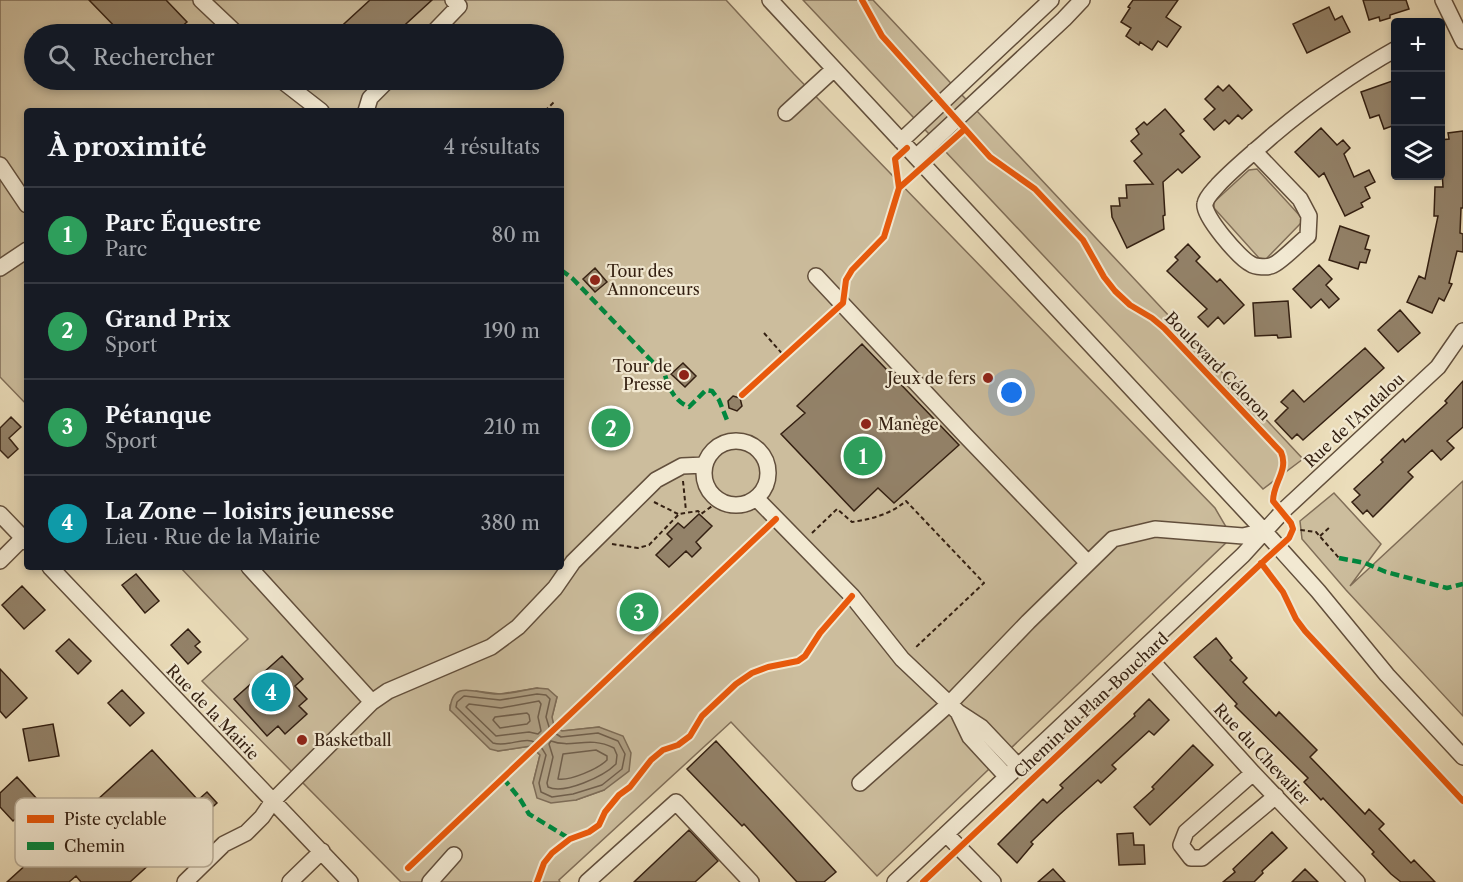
<!DOCTYPE html>
<html lang="fr">
<meta charset="utf-8">
<style>
body{margin:0;font-family:"Libre Caslon Text",serif;background:#20242c;color:#f1f3f6}
.controls{position:absolute;right:18px;top:18px;display:grid;overflow:hidden;border-radius:6px;box-shadow:0 3px 9px #0003}
.controls button{width:54px;height:54px;display:grid;place-items:center;padding:0;border:0;border-bottom:2px solid #363941;background:#171b24;color:#f1f3f6;font:30px sans-serif}
.you{position:absolute;left:1012px;top:393px;width:21px;height:21px;margin:-15px;border:4px solid #fff;border-radius:50%;background:#1a73e8;box-shadow:0 0 0 9px #1a73e833}
.badge{display:grid;place-items:center;width:39px;height:39px;border-radius:50%;background:#d93025;color:#fff;font-size:20px;font-weight:700}
.pin{position:absolute;translate:-50% -50%;border:3px solid #fff;box-shadow:0 2px 6px #0006}
.list{margin:0;padding:0;list-style:none}
h2{display:flex;justify-content:space-between;align-items:center;height:78px;margin:0;padding:0 24px;font-size:26px}
h2 small{font-size:20px;font-weight:400;color:#9ea1a6}
.list li{display:grid;grid-template-columns:39px 1fr auto;gap:18px;align-items:center;box-sizing:border-box;height:96px;padding:0 24px;border-top:2px solid #363941}
.list b{display:block;font-size:22px;white-space:nowrap}
.list p{margin:0;font-size:20px;white-space:nowrap;color:#9ea1a6}
.list em{font-size:20px;font-style:normal;color:#9ea1a6}
.icon{flex:none;width:33px;height:33px;fill:none;stroke:currentColor;stroke-width:2;stroke-linecap:round;stroke-linejoin:round}
.map{position:relative;flex:none;width:1463px;height:882px;overflow:hidden}
.search{position:absolute;background:#171b24;box-shadow:0 3px 9px #0003;left:24px;top:24px;width:540px;height:66px;display:flex;align-items:center;gap:15px;box-sizing:border-box;padding:0 21px;border-radius:33px;color:#9ea1a6;font-size:22px}
.panel{position:absolute;background:#171b24;box-shadow:0 3px 9px #0003;left:24px;top:108px;width:540px;height:462px;border-radius:6px}
.map>svg:first-child{display:block}
.green{fill:#ccbd9d;stroke:#806e58;stroke-width:1.5;fill-rule:evenodd}
.water{fill:#ad9d81;stroke:#7d6b55;stroke-width:1.5}
.lines{fill:none;stroke-linecap:round;stroke-linejoin:round}
.shore{stroke:#705e4a;stroke-width:1.5}
.building{fill:#938269;stroke:#342012;stroke-width:1.5}
.minor-casing{stroke:#624f3c;stroke-width:18}
.path{stroke:#342012;stroke-width:2;stroke-dasharray:4.5 3;stroke-linecap:butt}
.minor{stroke:#f2e9d2;stroke-width:15}
.quiet{stroke:#00873e;stroke-width:4.5;stroke-dasharray:9 4.5;stroke-linecap:butt}
.cycleway-casing{stroke:#f2e9d2;stroke-width:10}
.cycleway{stroke:#e8590c;stroke-width:6}
.poi-dot{fill:#8f2418;stroke:#f2e9d2;stroke-width:2}
.labels{text-anchor:middle;stroke-width:4.5;stroke-linejoin:round;paint-order:stroke}
.poi-label{font-size:16px;fill:#342012;stroke:#f2e9d2;text-anchor:start}
.street-label{font-size:16px;fill:#342012;stroke:#f2e9d2}
.key{fill:#f2e9d2;stroke:#b9ad98;stroke-width:1.5}
.key-label{font-size:16px;fill:#342012}
</style>
<div class="map">
<svg width="1463" height="882" viewBox="0 0 1463 882">
<rect width="100%" height="100%" fill="#ebddba"/>
<filter id="stains"><feTurbulence type="fractalNoise" baseFrequency=".00333" numOctaves="4"/><feColorMatrix values="0 0 0 0 .2 0 0 0 0 .09 0 0 0 0 .02 0 0 0 .5 -.17"/></filter>
<radialGradient id="worn" r=".72"><stop offset=".6" stop-color="#630" stop-opacity="0"/><stop offset="1" stop-color="#630" stop-opacity=".3"/></radialGradient>
<path class="green" d="M0 0H726L794 74 1215 508 1232 537 877 876 731 722 559 880 560 882H401L202 681 248 639 180 567H561V111H27V405L0 377ZM34 34H554V80H34ZM537 688 557 697 552 717 553 726 562 731 599 727 604 790 576 800 533 783 540 755 531 746 498 751 450 710V705L476 691 500 694Z
M803 0H873L1303 459 1263 489Z
M1257 169 1301 217V223L1266 259 1259 258 1214 208V202L1249 170Z
M1463 481V716L1346 590 1302 539 1300 521 1334 493 1381 544 1350 586Z"/>
<path class="water" d="M537 688 548 689 557 697 552 717 554 726 562 731 599 727 623 736 631 753 629 771 604 790 576 800 551 803 537 798 533 783 540 755 531 746 498 751 490 749 450 710C452 677 478 695 499 694 511 694 524 690 537 688Z"/>
<g class="lines">
<path class="shore" d="M537 694 546 695 550 699 546 717 550 730 561 737 598 733 618 741 625 754 622 769 602 785 573 794 552 797 541 792 539 783 546 755C532 727 514 749 493 743L456 707 457 702 464 696 500 700Z
M539 701 541 704 538 717 541 731 538 734 529 732 496 736 466 707 469 704 501 708Z
M527 713 529 715 530 721 527 724 500 728 493 720 495 717Z
M551 741C573 749 588 735 614 748L617 755 616 764C604 776 564 795 548 787L547 783 553 757 549 744Z
M596 750 607 756V760C598 769 570 781 558 779L563 754Z"/>
</g>
<path class="building" d="M89 0H166L187 22 173 34H122Z
M370 0H432L395 34H333Z
M1133 0H1178L1166 17 1181 27 1167 47 1158 41 1152 50 1140 42 1139 45 1126 36 1131 28 1121 22 1130 8 1128 7Z
M1363 0H1406L1409 9 1390 15V18L1380 21 1379 17 1369 20Z
M1329 7 1335 20 1342 16 1350 32 1307 53 1293 24Z
M1395 80V125L1384 129 1379 115 1370 118 1361 92Z
M1229 85 1252 110 1242 119 1238 115 1229 124 1225 120 1214 130 1204 119 1215 109 1205 99 1218 86 1223 91Z
M1165 109 1184 131 1180 134 1200 157 1182 173 1178 169 1163 182 1165 215 1163 216 1164 229 1127 248 1112 217 1111 206H1120L1119 198H1127L1126 185 1153 184 1134 161 1142 154 1131 141 1139 134 1136 129 1144 122 1147 125Z
M1321 128 1337 145 1343 140 1350 148 1344 154 1354 177 1369 170 1375 182 1365 187 1370 198 1361 203 1363 207 1345 216 1324 173 1319 177 1295 152Z
M1463 131V208H1461L1460 233 1463 234V252L1457 251 1449 283 1452 284 1444 301 1439 298 1432 313 1407 302 1419 276 1425 279 1438 216H1434L1435 187H1443L1440 140 1449 139 1448 133Z
M1340 226 1369 236 1365 249 1370 250 1366 263 1360 262 1358 269 1329 260Z
M1188 244 1200 257 1196 261 1217 282 1220 279 1244 305 1224 324 1218 317 1208 327 1198 317 1207 309 1167 271 1178 260 1175 257Z
M1319 265 1332 279 1326 285 1339 299 1329 308 1321 299 1311 308 1293 289Z
M595 268 607 282 595 292 583 279Z
M1288 301 1291 337 1278 338 1277 335 1255 336 1253 303Z
M1400 310 1420 333 1398 352 1378 330Z
M862 344 959 445 894 503 878 488 854 511 781 434 805 413 797 406Z
M1365 348 1384 368 1303 440 1297 434 1292 439 1275 421 1288 408 1281 402 1293 390 1304 402Z
M683 363 696 376 685 387 671 374Z
M1463 381V427L1447 441 1454 448 1441 460 1432 450 1408 472 1413 477 1373 517 1367 510 1363 514 1352 502 1360 495 1354 489 1383 462 1381 460 1403 439 1405 442 1447 403 1445 401Z
M733 396 740 398 742 406 737 411 729 408 728 401Z
M11 417 21 427 9 438 18 449 8 458 0 450V428Z
M699 514 712 526 696 542 701 548 692 557 686 551 669 567 656 555 672 539 667 534 678 523 684 528Z
M136 574 159 601 145 613 122 585Z
M22 586 45 610 24 629 2 605Z
M188 629 200 642 195 646 201 652 188 664 171 645Z
M1216 638 1232 658 1230 660 1247 678 1243 682 1276 716 1279 712 1317 750 1310 757 1365 814 1369 809 1384 824 1379 829 1411 863 1414 860 1435 882H1401L1391 874 1372 854 1374 852 1323 798 1321 800 1304 782 1308 778 1235 706 1237 704 1194 657Z
M69 639 91 661 78 674 56 651Z
M282 656 303 679 295 686 307 699 299 706 307 714 285 734 278 726 267 736 234 699Z
M0 669 27 698 6 718 0 711Z
M122 690 144 713 130 726 108 703Z
M1149 699 1169 720 1154 735 1149 731 1112 765 1116 769 1101 783 1098 780 1059 815 1031 842 1033 844 1017 863 998 844 1043 799 1047 803 1063 788 1060 785 1135 716 1134 714Z
M53 724 59 756 29 761 23 729Z
M716 741 836 872 824 882H797L744 824 742 826 687 769Z
M1193 745 1213 765 1150 825 1134 807 1154 789 1152 787Z
M152 750 198 800 207 792 217 803 130 882H81L76 876 69 882H7Z
M17 777 37 799 13 821 0 807V793Z
M689 830 718 861 695 882H634Z
M1272 832 1287 848 1262 871 1263 873 1254 882H1223L1235 872 1233 869Z
M1133 833 1134 845H1144L1145 864 1119 865 1117 834Z
M1053 869 1065 882H1038Z
M1305 869 1318 882H1292Z"/>
<g class="lines">
<g class="minor-casing">
<path id="minor" d="M201 0 237 34
M770 0 1264 531 1318 591 1387 675 1463 757
M1443 0 1463 41
M432 34 459 6 453 0
M281 80 321 111
M366 111 370 98 388 80
M786 113 834 69
M901 141 1051 0
M1254 151 1300 199 1309 216 1308 236C1300 242 1281 262 1273 265 1268 268 1255 267 1251 264 1240 259 1202 215 1205 204 1206 197 1214 190 1218 185 1235 167 1254 152 1272 136 1311 103 1351 74 1396 49
M916 157 1064 19 1082 0
M0 165 27 205
M0 268 27 250
M816 276 965 435 1088 563
M704 473a32 32 0 1 1 64 0a32 32 0 1 1-64 0Z
M756 498 852 596 902 659 958 712 981 727 1018 766
M0 514 27 542
M0 561 23 538
M50 567 350 882
M249 567 372 702
M1142 650 1253 773 1357 882
M958 712 970 737 1007 777
M1253 773 1186 832 1181 845 1191 858H1202L1276 796
M860 783 950 703 1028 622 1113 539 1155 529 1243 536 1264 531
M946 834 993 882
M185 882 224 844 246 833 262 817 273 801 372 702 388 691 491 647 518 627 555 588 573 562 656 480 682 466 705 465
M290 882 322 851
M430 882 454 855
M587 882 676 802 751 882
M895 882 1243 555 1285 509 1438 367 1463 331"/>
</g>
<path class="path" d="M545 111 554 102
M764 333 785 357
M683 481 686 511
M654 502 678 514
M1293 529 1316 532 1339 558
M812 533 837 509 852 522C872 519 891 514 906 501L984 583 914 649
M1320 536 1331 526
M612 544 638 548 649 545 679 514 698 511 701 514 719 501"/>
<use href="#minor" class="minor"/>
<path class="quiet" d="M561 270 572 278 665 375C669 389 675 401 689 407L706 390 712 391 719 400 727 420
M1339 558 1365 563 1386 572 1447 588 1463 584
M503 778 520 799 529 814 570 839"/>
<g class="cycleway-casing">
<path id="cycleway" d="M862 0 882 36 990 157 1035 189 1083 240 1104 277 1115 291 1130 305 1152 318 1164 328 1281 452C1289 470 1273 483 1273 501L1291 523 1293 529 1289 538 1266 559 923 882
M899 188 965 129
M742 395 843 303 846 280 852 270 884 237 899 188 895 159 907 148
M1261 563 1283 592 1296 619 1305 631 1463 801
M408 868 776 519
M537 882 544 863 552 853 570 839 589 832 599 825 605 812 619 795 630 787 651 760 663 750 678 745 690 736 702 716 736 684 752 673 768 667 798 661 805 656 820 633 852 596"/>
</g>
<use href="#cycleway" class="cycleway"/>
</g>
<g class="poi-dot">
<circle cx="595" cy="280" r="6"/>
<circle cx="684" cy="375" r="6"/>
<circle cx="988" cy="378" r="6"/>
<circle cx="866" cy="424" r="6"/>
<circle cx="302" cy="740" r="6"/>
</g>
<g class="labels">
<g class="poi-label">
<text x="607" y="277">Tour des<tspan x="607" dy="18">Annonceurs</tspan></text>
<text x="672" y="372" text-anchor="end">Tour de<tspan x="672" dy="18">Presse</tspan></text>
<text x="976" y="384" text-anchor="end">Jeux de fers</text>
<text x="878" y="430">Manège</text>
<text x="314" y="746">Basketball</text>
</g>
<g class="street-label">
<text transform="translate(1218 366) rotate(46)" y="6">Boulevard Céloron</text>
<text transform="translate(1354 420) rotate(-43)" y="6">Rue de l'Andalou</text>
<text transform="translate(1091 705) rotate(-43)" y="6">Chemin du Plan-Bouchard</text>
<text transform="translate(213 712) rotate(46)" y="6">Rue de la Mairie</text>
<text transform="translate(1262 754) rotate(47)" y="6">Rue du Chevalier</text>
</g>
</g>
<rect x="15" y="798" width="198" height="69" rx="9" class="key"/>
<rect x="27" y="815" width="27" height="8" fill="#e8590c"/>
<rect x="27" y="842" width="27" height="8" fill="#00873e"/>
<g class="key-label">
<text x="64" y="825">Piste cyclable</text>
<text x="64" y="852">Chemin</text>
</g>
<rect width="100%" height="100%" filter="url(#stains)"/>
<rect width="100%" height="100%" fill="url(#worn)"/>
</svg>
<div class="controls">
<button>+</button>
<button>−</button>
<button><svg class="icon" aria-label="layers" viewBox="0 0 24 24"><path d="M12 4l9 5-9 5-9-5zM3 14l9 5 9-5"/></svg></button>
</div>
<div class="you"></div>
<div class="pin badge" style="left:863px;top:456px;background:#2e9e5b">1</div>
<div class="pin badge" style="left:611px;top:428px;background:#2e9e5b">2</div>
<div class="pin badge" style="left:639px;top:612px;background:#2e9e5b">3</div>
<div class="pin badge" style="left:271px;top:692px;background:#0f9aa8">4</div>
<div class="search"><svg class="icon" aria-label="search" viewBox="0 0 24 24"><circle cx="10" cy="10" r="6"/><path d="M15 15l6 6"/></svg>Rechercher</div>
<section class="panel">
<h2>À proximité<small>4 résultats</small></h2>
<ul class="list">
<li><span class="badge" style="background:#2e9e5b">1</span><div><b>Parc Équestre</b><p>Parc</p></div><em>80 m</em></li>
<li><span class="badge" style="background:#2e9e5b">2</span><div><b>Grand Prix</b><p>Sport</p></div><em>190 m</em></li>
<li><span class="badge" style="background:#2e9e5b">3</span><div><b>Pétanque</b><p>Sport</p></div><em>210 m</em></li>
<li><span class="badge" style="background:#0f9aa8">4</span><div><b>La Zone – loisirs jeunesse</b><p>Lieu · Rue de la Mairie</p></div><em>380 m</em></li>
</ul>
</section>
</div>
